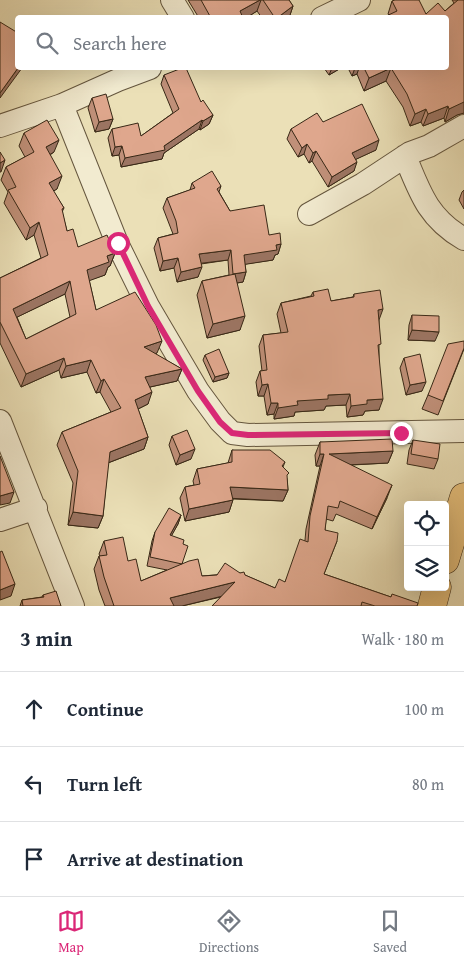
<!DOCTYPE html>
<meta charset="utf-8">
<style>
body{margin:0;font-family:"Gentium Book Plus",serif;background:#f2f2f3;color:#1f2937}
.controls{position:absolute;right:15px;bottom:15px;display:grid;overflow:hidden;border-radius:5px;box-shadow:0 5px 20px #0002}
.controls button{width:45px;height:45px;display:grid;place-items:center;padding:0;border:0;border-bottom:1px solid #e0e1e3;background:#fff;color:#1f2937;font:25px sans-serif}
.stop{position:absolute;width:15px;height:15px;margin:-11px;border:4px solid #db2777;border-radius:50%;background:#fff}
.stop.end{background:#db2777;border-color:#fff;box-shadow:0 1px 5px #0008}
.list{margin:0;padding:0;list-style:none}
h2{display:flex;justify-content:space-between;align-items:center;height:65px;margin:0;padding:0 20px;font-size:21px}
h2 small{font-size:16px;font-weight:400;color:#747a83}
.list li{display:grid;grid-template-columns:32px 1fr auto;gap:15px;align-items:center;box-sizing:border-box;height:75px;padding:0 20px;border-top:1px solid #e0e1e3}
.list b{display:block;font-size:19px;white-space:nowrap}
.list em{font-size:16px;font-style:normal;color:#747a83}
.icon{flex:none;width:28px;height:28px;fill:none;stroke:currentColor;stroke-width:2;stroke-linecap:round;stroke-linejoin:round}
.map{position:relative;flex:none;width:464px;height:606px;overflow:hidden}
.search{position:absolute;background:#fff;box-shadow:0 5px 20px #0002;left:15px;right:15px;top:15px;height:55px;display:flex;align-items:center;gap:12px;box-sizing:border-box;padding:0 18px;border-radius:5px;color:#747a83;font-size:19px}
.sheet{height:290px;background:#fff}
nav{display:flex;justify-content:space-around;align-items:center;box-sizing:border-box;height:70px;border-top:1px solid #e0e1e3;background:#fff;font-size:14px;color:#747a83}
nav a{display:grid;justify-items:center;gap:2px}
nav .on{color:#db2777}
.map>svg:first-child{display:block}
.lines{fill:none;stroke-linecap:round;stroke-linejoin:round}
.minor-casing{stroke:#65563e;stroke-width:24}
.highway-casing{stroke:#382816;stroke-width:29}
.minor{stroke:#f2ebd0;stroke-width:22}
.highway{stroke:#e6c07c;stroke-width:28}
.wall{fill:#c09079;stroke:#382816;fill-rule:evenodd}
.shaded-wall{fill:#9c7563;stroke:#382816}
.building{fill:#dfa78d;stroke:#382816;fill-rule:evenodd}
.route{stroke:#db2777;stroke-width:6}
</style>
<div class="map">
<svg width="464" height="606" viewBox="0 0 464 606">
<rect width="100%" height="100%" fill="#ebe0b7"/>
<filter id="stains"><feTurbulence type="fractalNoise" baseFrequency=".004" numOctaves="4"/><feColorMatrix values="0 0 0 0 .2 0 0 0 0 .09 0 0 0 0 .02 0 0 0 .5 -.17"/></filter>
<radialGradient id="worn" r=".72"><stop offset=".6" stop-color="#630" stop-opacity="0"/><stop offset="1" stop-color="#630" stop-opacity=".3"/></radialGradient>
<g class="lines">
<g class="minor-casing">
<path id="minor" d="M172 0 183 18
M322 18 359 0
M62 105 117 243 148 306 198 391 220 421 232 433 248 435 464 431
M0 126 62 105 118 80 150 68
M405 156C420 193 428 218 464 239
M309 214 363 184 410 153 429 146 464 126
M0 421 73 606
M0 520 36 508"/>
</g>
<g class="highway-casing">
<path id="highway" d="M445 560 464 497
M432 606 437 587"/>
</g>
<use href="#minor" class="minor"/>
<use href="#highway" class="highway"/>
</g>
<path class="wall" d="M188 0H289L293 6 289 18H262L257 11 246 18H199Z
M452 0H464V113L457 115 445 122 444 118 423 126 421 122 410 126 403 107 386 81 364 91 357 74 352 76 348 68H446L388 14 392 1 426 14 445 11 454 3Z
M324 68H341L329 75Z
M164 75 201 102 213 115 209 124 200 130 199 129 164 153 162 159 121 167 119 155 112 156 108 138 112 129 141 136 173 113 161 84Z
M92 98 113 119 109 129 95 132 88 108Z
M323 122 376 150 356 159 354 171 328 187 312 161 309 163 304 154 298 157 287 139 291 129Z
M24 133 54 152 50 155 57 189 53 191 64 208 62 212 67 231 78 247 115 253 110 266 108 267 105 275 89 280 96 310 157 353 155 354 182 369 177 381 150 387 148 404 138 409 148 437 144 449 108 463 103 516 98 528 68 525 73 483 57 445 62 432 111 412 100 392 96 393 87 372 61 378 59 370 21 387 0 343V278L41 258 34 235 26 240 4 203 8 192 1 180 6 167 25 157 19 146ZM65 294 70 317 26 339 17 317Z
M192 183 221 186 219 192 230 211 269 235 281 244 278 254 275 255 273 260 245 264 246 272 243 282 237 283 240 330 207 338 197 295 202 281 229 275 228 260 201 264 198 277 177 282 174 268 160 271 154 248 158 238 173 234 163 208 167 198 190 190Z
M464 190V209L459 200 462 192Z
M313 292 331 301 353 297 354 294 379 320V410L365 411 363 415 347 417 346 405 326 406 324 410 295 412 294 416 274 419V414L267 415 264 396H258L256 382 260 371H262L259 346 263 335 281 333 277 314 281 303 311 296Z
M412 315 435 341 408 340 409 325Z
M464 349 438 415 422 409 428 395Z
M205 355 229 373 227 378 213 382 203 360Z
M404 358 422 391 406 395 400 368Z
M172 436 191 459 176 465 169 445Z
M413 440 438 459 434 469 407 464 409 450Z
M320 442 393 451 388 463 352 465 387 498 372 529 336 514 333 521 326 519 325 530 337 541 324 574 417 606H212L221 597 182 606H105L99 590 94 569 99 556H100L99 554 104 541 128 561 141 581 167 570 147 566 152 541 155 532 181 515 178 524 171 536 183 544 182 564 202 576 240 573 275 588 285 582 305 540 306 529 320 466H316L315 455Z
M232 450 285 462 283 467 287 479 288 490 283 501 233 499 229 512 185 521 180 498 185 487 194 485 193 481 197 469 228 463Z
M43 595 61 606H20L22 600 42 597Z"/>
<path class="shaded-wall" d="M260 0H261L257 11 246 18H237L240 11Z
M293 6 289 18H277Z
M18 68H22L0 98V93Z
M332 68H341L329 75Z
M355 68H359L357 74 352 76Z
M391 68 386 81 364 91 369 78Z
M462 102H464V113L457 115 445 122 449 109Z
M448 106 444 118 423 126 428 114Z
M426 109 421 122 410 126 415 114Z
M213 115 209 124 200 130 203 121Z
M113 119 109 129 95 132 99 122Z
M202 120 199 129 164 153 162 159 121 167 125 158 164 146Z
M59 140 54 152 41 160 46 147Z
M379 140 376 150 348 163 352 153Z
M307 144 304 154 298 157 302 148Z
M122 146 119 155 112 156 115 147Z
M316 151 312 161 309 163 313 153Z
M5 160 1 172H0V163Z
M357 162 354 171 328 187 332 177Z
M62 176 57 189 45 196 49 183Z
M39 222 34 235 26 240 30 228Z
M281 244 278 254 275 255 273 260 241 265 244 255 276 245Z
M231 250 228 260 195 264 199 254Z
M115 253 110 266 108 267 105 275 83 283 87 270 107 256Z
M178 258 174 268 160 271 163 261Z
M202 267 198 277 177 282 181 272Z
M246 272 243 282 230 284 233 274Z
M70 281 65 294 9 321 13 309Z
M383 309 379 320 374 321 378 310Z
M245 316 240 330 207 338 213 324Z
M412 330 439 332 435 341 408 340Z
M162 341 157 353 139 359 144 347Z
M64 358 59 370 21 387 26 374Z
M91 360 87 372 61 378 66 366Z
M182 369 177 381 141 389 145 377Z
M229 373 227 378 213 382 215 377Z
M104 379 100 392 96 393 101 381Z
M426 382 422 391 406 395 410 385Z
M268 384 264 396H258L262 385Z
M152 392 148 404 130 413 135 400Z
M350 394 346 405 326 406 324 410 295 412 294 416 274 419 278 408 297 401 328 395Z
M383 399 379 410 365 411 363 415 347 417 351 406 367 400Z
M271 403H278L274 414 267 415Z
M148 437 144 449 105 464 110 452Z
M195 449 191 459 176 465 180 455Z
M393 451 388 463 325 466 329 454Z
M320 454H324L320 466H316Z
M392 485 387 498 372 529 377 517Z
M230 487 288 490 283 501 226 498Z
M14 492 10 503 0 505V496Z
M233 500 229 512 185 521 189 509Z
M73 512 103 516 98 528 68 525Z
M181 515 178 524 167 544 170 535Z
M235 582 231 594 182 606H167L170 598Z
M15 584 11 596 0 600V590Z"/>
<path class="building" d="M201 0H260L240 11 243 18H211Z
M263 0H289L293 6 277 18H275Z
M395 0H419L426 14 438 3 445 11 458 0H464V102L449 109 448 106 428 114 426 109 415 114 407 94 391 68 369 78 364 68H446V18H382L397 11 392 1Z
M0 22 18 33V68L0 93Z
M182 68H186L201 102 203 100 213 115 203 121 202 120 164 146 165 150 125 158 122 146 115 147 112 129 138 123 141 136 179 109 164 75Z
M106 94 113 119 99 122 92 98Z
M362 104 379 140 352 153 357 162 332 177 316 151 313 153 307 144 302 148 291 129 317 113 323 122Z
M47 120 59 140 46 147 62 176 49 183 64 208 62 209 67 231 73 229 78 247 107 235 115 253 107 256 109 262 87 270 96 310 135 292 156 325 162 341 144 347 182 369 145 377 152 392 135 400 148 437 110 452 103 516 73 512 78 471 62 432 121 408 104 379 101 381 91 360 66 366 64 358 26 374 0 322V278L48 255 39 222 30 228 8 190 16 187 6 167 34 152 24 133ZM70 281 76 314 26 339 13 309Z
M0 152 5 160 0 163Z
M212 171 221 186 217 189 230 211 264 205 269 235 280 233 281 244 276 245 277 250 244 255 246 272 233 274 231 250 199 254 202 267 181 272 178 258 163 261 158 238 178 233 176 221 167 198 195 188 192 183Z
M235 274 245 316 213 324 202 281Z
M328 289 331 301 354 297V294L380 290 383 309 378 310 381 344 378 345 383 399 367 400V404L351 406 350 394 328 395V399L297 401 298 405 278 408V403H271L268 384 262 385 260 371 267 370 263 335 288 332 281 303 314 296 313 292Z
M412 315 439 316V332L412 330Z
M464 341V348L443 401 428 395 448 344Z
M219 349 229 373 215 377 205 355Z
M420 354 426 382 410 385 404 358Z
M187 430 195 449 180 455 172 436Z
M392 439 393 451 329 454 392 485 377 517 340 501 338 508 328 506 325 530 338 533 337 541 324 574 391 597 392 594 418 603 417 606H375L362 602 361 606H212L235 582 170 598 174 606H114L104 577 99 556 107 555 104 541 123 537 128 561 136 559 141 581 189 561 198 559 202 576 217 575 225 563 240 573 244 572 245 575 275 588 279 579 285 582 300 539 308 542 310 516 324 454H320V442Z
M413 440 440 444 438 459 411 454Z
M232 450H270L285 462 282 466 289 473 287 475 288 490 230 487 233 500 189 509 185 487 200 484 197 469 232 462Z
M0 456 14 492 0 496Z
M169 508 181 515 170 535 184 540 183 544 188 546 182 564 150 557 155 532Z
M2 551 15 584 0 590V552Z
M56 591 61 606H23L22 600 44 597 43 595Z"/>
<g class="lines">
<path class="route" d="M118 243 148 306 198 391 220 422 232 433 248 435 401 433"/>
</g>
<rect width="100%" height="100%" filter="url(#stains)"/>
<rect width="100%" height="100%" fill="url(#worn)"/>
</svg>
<div class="controls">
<button><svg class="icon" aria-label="locate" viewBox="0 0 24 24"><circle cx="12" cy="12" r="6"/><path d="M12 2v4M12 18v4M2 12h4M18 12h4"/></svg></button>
<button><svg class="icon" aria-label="layers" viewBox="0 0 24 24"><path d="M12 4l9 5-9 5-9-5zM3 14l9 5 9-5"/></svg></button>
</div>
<div class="stop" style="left:118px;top:243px"></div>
<div class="stop end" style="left:401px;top:433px"></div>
<div class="search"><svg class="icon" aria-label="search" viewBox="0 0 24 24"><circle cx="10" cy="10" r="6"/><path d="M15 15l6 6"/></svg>Search here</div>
</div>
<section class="sheet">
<h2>3 min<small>Walk · 180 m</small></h2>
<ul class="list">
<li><svg class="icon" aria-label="ahead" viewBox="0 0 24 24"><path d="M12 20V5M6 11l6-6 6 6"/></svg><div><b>Continue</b></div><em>100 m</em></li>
<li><svg class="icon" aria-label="left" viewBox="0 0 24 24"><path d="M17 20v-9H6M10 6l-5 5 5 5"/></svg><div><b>Turn left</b></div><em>80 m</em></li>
<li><svg class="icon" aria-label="arrive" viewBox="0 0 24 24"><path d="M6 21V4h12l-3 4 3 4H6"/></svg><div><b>Arrive at destination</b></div></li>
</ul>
</section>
<nav>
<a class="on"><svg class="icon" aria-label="map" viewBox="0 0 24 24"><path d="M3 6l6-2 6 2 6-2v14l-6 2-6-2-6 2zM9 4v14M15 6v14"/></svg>Map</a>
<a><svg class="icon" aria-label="directions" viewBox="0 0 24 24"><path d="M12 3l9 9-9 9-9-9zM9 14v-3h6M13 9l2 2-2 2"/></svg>Directions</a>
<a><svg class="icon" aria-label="saved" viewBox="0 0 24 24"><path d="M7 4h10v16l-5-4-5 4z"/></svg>Saved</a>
</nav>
